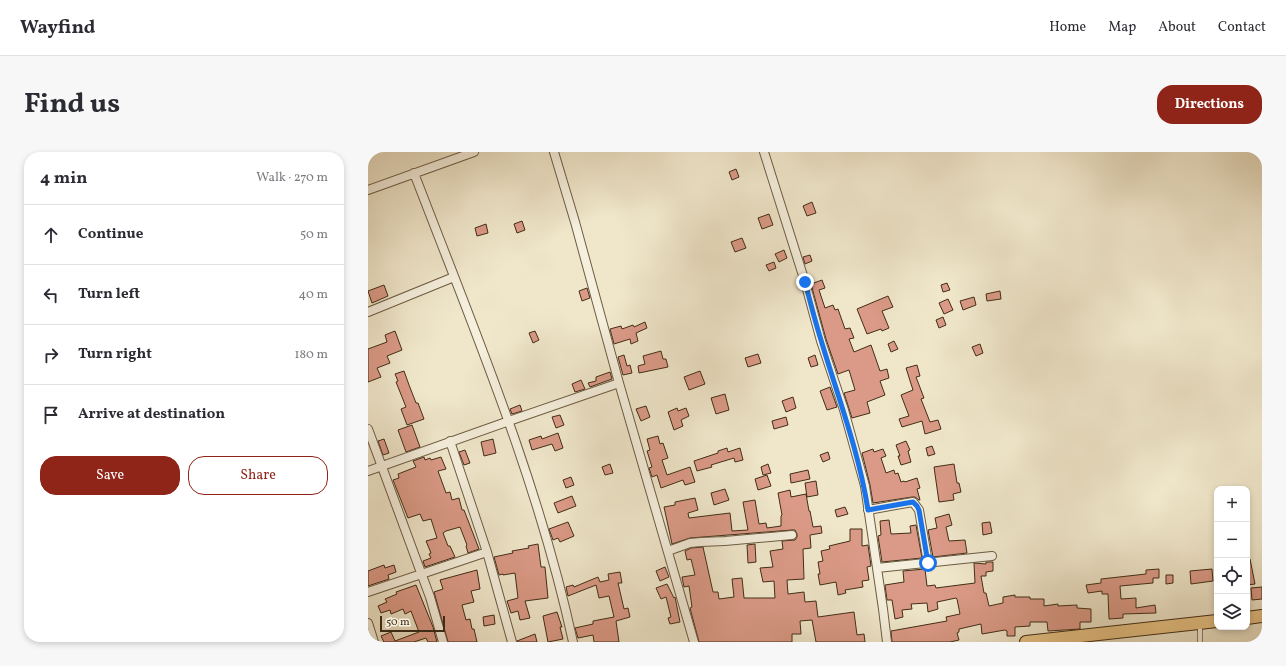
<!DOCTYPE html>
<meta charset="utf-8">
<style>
body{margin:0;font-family:Vollkorn,serif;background:#f7f7f7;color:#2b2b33}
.controls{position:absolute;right:12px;bottom:12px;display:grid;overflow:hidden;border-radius:8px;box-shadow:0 2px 6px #0003}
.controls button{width:36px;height:36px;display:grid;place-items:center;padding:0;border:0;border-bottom:1px solid #e1e1e2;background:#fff;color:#2b2b33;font:20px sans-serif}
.scale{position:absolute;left:12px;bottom:10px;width:65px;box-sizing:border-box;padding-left:4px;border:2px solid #412d16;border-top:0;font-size:11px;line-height:14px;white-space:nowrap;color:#412d16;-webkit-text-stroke:3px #f5efdd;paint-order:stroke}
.stop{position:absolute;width:12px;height:12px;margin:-9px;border:3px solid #1a73e8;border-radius:50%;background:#fff}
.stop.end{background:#1a73e8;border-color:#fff;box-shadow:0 1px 4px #0008}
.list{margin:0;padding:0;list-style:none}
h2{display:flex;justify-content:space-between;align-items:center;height:52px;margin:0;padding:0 16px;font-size:17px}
h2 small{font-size:13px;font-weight:400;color:#7c7c81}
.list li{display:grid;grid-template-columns:26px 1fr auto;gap:12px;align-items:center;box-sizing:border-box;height:60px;padding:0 16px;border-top:1px solid #e1e1e2}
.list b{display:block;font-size:15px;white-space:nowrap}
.list em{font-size:13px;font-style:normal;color:#7c7c81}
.actions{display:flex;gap:8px;padding:12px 16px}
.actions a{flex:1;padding:9px 0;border:1px solid #8f2418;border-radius:16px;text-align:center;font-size:14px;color:#8f2418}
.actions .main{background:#8f2418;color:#fff}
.icon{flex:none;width:22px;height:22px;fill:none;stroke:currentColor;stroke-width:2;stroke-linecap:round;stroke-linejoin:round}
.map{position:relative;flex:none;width:894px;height:490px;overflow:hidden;border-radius:16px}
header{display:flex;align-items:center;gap:24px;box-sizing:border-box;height:56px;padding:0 20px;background:#fff;border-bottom:1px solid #e1e1e2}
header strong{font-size:19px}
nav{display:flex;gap:22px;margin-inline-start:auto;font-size:14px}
.intro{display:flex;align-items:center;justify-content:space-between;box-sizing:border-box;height:96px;padding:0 24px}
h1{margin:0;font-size:28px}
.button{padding:10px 18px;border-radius:16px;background:#8f2418;color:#fff;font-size:14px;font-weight:700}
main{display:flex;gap:24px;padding:0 24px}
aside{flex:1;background:#fff;border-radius:16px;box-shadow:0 2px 6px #0003}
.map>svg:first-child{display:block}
.building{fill:#db9a87;stroke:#412d16}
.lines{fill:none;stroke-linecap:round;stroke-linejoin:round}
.service-casing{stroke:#6d5c43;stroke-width:5.5}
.minor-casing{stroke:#6d5c43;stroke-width:10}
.primary-casing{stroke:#412d16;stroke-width:14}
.service{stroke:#f5efdd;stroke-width:4}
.minor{stroke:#f5efdd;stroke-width:8}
.primary{stroke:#e8c486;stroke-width:12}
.route{stroke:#1a73e8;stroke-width:5}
</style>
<header>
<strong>Wayfind</strong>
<nav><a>Home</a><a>Map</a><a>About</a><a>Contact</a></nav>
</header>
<div class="intro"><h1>Find us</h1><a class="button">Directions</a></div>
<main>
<aside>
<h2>4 min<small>Walk · 270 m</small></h2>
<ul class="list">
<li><svg class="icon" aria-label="ahead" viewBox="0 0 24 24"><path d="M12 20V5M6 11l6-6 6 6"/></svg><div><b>Continue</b></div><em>50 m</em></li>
<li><svg class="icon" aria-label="left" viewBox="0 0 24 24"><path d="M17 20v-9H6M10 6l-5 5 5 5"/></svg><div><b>Turn left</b></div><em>40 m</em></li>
<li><svg class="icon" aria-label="right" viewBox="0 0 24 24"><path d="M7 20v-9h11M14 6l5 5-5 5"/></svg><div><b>Turn right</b></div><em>180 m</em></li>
<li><svg class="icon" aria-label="arrive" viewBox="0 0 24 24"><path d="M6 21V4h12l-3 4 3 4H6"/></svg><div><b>Arrive at destination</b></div></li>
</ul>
<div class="actions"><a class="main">Save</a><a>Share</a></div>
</aside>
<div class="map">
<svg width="894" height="490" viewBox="0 0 894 490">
<rect width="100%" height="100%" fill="#f0e7cb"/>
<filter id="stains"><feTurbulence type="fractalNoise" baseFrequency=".005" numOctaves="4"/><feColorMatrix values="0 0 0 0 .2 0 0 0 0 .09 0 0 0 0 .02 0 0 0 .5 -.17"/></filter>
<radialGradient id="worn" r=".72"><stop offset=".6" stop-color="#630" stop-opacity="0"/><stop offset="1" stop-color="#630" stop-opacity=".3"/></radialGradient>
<path class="building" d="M368 17 371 25 364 28 361 20Z
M444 50 448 61 439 64 435 54Z
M401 62 405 73 394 77 390 66Z
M154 69 157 78 149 81 146 72Z
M118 72 120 81 109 84 107 76Z
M374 86 378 96 367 100 363 90Z
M416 98 419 106 411 110 407 102Z
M442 103 444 109 437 112 435 105Z
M406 110 408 116 401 119 398 113Z
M454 128 457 136 451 138 457 156 465 153 467 158 470 157 477 177 482 176 486 186 481 187 486 200 503 193 512 219 519 217 521 226 512 229 517 243 499 250 502 261 484 266 476 241 487 238 481 218 470 222 458 187 443 132Z
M579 131 582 138 575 140 573 133Z
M16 133 20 144 4 151 0 139Z
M219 136 222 146 214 149 211 139Z
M632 139 633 147 619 149 618 142Z
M520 144 525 155 514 159 521 176 514 179 513 177 499 182 489 157Z
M606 145 608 153 595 158 592 149Z
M580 147 585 158 576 162 571 151Z
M575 165 578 173 571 176 568 168Z
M277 170 279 176 268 181 270 189 263 192 262 187 246 192 242 177 253 174 254 177 265 173 266 175Z
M27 179 34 198 19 204 22 211 9 216 13 225 0 230V197L19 190 17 183Z
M167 179 171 188 165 191 161 181Z
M526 189 530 197 523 200 520 192Z
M612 192 615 201 608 204 604 195Z
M293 199 295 207H298L300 215 271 221 270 214 277 212 275 204Z
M390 202 393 211 380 215 377 206Z
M256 203 259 214 262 213 264 221 255 223 250 205Z
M447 203 450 213 443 215 440 206Z
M549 213 552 224 548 225 556 246 553 247 562 270 570 268 573 277 557 282 554 269 534 275 531 267 541 264 533 243 545 238 538 216Z
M36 219 41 233 48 251H50L56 267 39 273 33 257 38 255 28 230 30 229 27 222Z
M332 219 337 232 321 238 316 225Z
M242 220 244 227 222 235 220 231 228 229V225Z
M213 228 217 237 207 240 204 232Z
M462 235 469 255 459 258 452 239Z
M357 242 361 258 348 262 343 246Z
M425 245 428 256 418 260 414 249Z
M152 253 154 259 144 262 142 257Z
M278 254 282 265 273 269 268 257Z
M309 256 310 259 318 256 321 264 313 268 315 274 306 278 300 260Z
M192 263 196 273 188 276 184 265Z
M418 265 420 273 406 277 404 269Z
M44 273 52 295 38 300 30 278Z
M190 281 195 296 187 299 184 292 164 298 161 288 173 284 174 287Z
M290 284 292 292 295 291 300 306 294 308 299 323 322 315 327 330 317 333 315 328 293 336 289 323 284 325 281 316 284 315 279 299 282 298 279 287Z
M16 287 21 301 15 303 10 289Z
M125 287 128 301 116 304 113 290Z
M538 289 542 298 540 299 543 310 533 313 530 304H532L528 293Z
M564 294 567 302 560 304 558 296Z
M359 296 360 300 372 296 375 308 367 310 366 306 343 313 344 315 329 319 326 309 350 301V299Z
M505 297 506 300 515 297 518 304 513 306 518 321 526 318 527 322 530 321 533 330 536 329 537 330 549 326 552 336 549 337 552 348H551L547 345H544L505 351 502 333 494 301Z
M97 298 102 311 96 313 91 300Z
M460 300 462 307 455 310 452 303Z
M56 305 57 308 62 306 63 308 73 305 78 317 70 319 78 341 82 340 84 348 91 346 94 358H96L111 397 100 401 98 394 99 393 92 375 78 379 75 381 80 394H82L87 405 57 415 55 409 63 406 61 402 63 401 58 389 69 386 63 367 55 369 52 362 40 366 25 328 31 326 30 322 48 315 45 309Z
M242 312 245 321 237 323 234 315Z
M400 312 403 321 395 323 393 315Z
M586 312 589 331H591L593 340 585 342 586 348 571 350 566 315Z
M440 318 442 327 423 331 422 322Z
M399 323 403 334 390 338 387 327Z
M203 325 206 333 198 336 195 328Z
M448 329 450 343 439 345 437 331Z
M357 337 361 348 346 353 343 341Z
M422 338 423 345 438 342 441 359H442L445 375 453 374 454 381 442 383 443 396 435 397 436 427 419 428 420 442 436 440 437 450 448 449 450 465 486 460 489 483 496 482 497 490H448L444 468 432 469 433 482H424V490H331L322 456 324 455 321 434 316 435 314 425 327 423 323 407 319 408 317 399 323 396 335 395 345 440H350L351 447 366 445 364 427 374 426 376 446H407L406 429 395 430 392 416 405 415 402 399 415 397 414 389 427 388 429 385V382L427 378H424L322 386 304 392 296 355 307 353V350L327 346 330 358 320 361 321 366 362 361 364 379 380 378 375 350 387 348 391 372 398 371 399 376 413 374V364L414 363 410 341Z
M204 344 208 354 190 361 186 351Z
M477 355 480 362 469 365 467 358Z
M581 362 584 373 578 375 581 389 597 388 599 401 565 405 560 378 569 376 567 366Z
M521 368 523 382 543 381 542 374 548 373 554 406 514 410 510 384 513 383 512 369Z
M200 370 206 384 192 390 190 386 185 388 181 377Z
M622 370 624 381 615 383 614 371Z
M482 377H494V394L500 393 503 414 499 415 501 428 494 429 495 435 477 438 478 441 470 443 468 430 452 433 450 422H452L450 410 455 409 453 399 462 397 461 394 482 389Z
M170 392 173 415H177L180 446 157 449 162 466 152 468 150 459 143 461 139 449 150 446 147 421 135 423V422L131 423 126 405 145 401 144 399 161 396 160 394Z
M387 392 388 410 380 411 379 393Z
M879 407H882L887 432 879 433Z
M618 410H625V419L618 420V424H613L616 441H618L621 454 635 451V445L647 443V445H662V447H676V454L690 452V454L709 453V456L723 457V470H712V477L680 479 679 470H662V474L647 475V484H639V479L637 478 614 482 613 472 591 477V480L589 481 591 488 582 490H524L523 479 579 469 578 465 592 462 589 447 588 446 569 450 570 457 560 460 559 451 543 452 544 457 534 458 535 465 527 467 524 448H519L517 433 536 430 535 419 557 417 559 434 567 433 568 436 607 431 606 411 618 412Z
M16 413 17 416 26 413 28 420 20 423 21 427 0 434V419Z
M297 415 301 425 292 429 288 419Z
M791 417V426H785V431L752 434 753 447 768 446V456L787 453 788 461 755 462V466L741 467 740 442H734V439L720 441 718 433 733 431V427L778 422V418Z
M844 417 845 429 823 432 822 419Z
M109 418 112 437 103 439 106 450 94 453 98 468 102 467 104 477H106L109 490H80L66 440 75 437 72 428Z
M252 420 254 431H250L256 457 260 456 262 465 248 469 251 490H226L225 483 210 486 207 476 225 472V469L246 465 241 444 231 446 228 433 200 444 198 435 205 433 206 435 230 425 232 430 241 428 240 422Z
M798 423H805V431L798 432Z
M299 432 306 446 307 445 312 470 302 472 300 466 303 465 298 445 293 447 288 436Z
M48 433 65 475 69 490H60L58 486 46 490H16L13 484 23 480 27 489 51 480 43 459 37 462 35 457 23 462 22 458 13 461 10 454 19 450 17 447 29 442 28 440Z
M894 435V447L884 448 883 436Z
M189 460 194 475H192L195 487 180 490 175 464Z
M126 463 127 472 116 474 115 465Z
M167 482 169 490H149V489Z"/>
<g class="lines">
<g class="service-casing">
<path id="service" d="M832 472V490"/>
</g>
<g class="minor-casing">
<path id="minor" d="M186 0 207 70 251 231 326 490
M396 0 437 130 453 189 476 258 497 334 515 457 519 490
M46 21C105 175 170 328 205 490
M0 38 106 0
M0 160 86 125
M0 277 62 445 75 490
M82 289 119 400 144 490
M0 319 141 269 251 231
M500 358 539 351 545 350 551 358 560 411
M300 399 322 391 333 390 357 389 424 383
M509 416 624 404
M0 440 119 400
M0 471 6 490"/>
</g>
<g class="primary-casing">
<path id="primary" d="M879 466 894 464
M658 490 849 469"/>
</g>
<use href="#service" class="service"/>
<use href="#minor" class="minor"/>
<use href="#primary" class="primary"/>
</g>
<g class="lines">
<path class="route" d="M437 130C442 149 447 169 453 188 470 245 491 300 500 358L539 351 545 350 549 354 551 358 560 411"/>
</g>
<rect width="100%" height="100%" filter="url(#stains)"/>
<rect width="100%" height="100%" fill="url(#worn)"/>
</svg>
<div class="controls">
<button>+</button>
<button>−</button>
<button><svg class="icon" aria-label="locate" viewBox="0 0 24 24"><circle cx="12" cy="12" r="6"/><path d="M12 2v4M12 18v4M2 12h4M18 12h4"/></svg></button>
<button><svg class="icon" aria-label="layers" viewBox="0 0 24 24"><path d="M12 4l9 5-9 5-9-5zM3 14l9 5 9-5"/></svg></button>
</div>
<div class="scale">50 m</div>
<div class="stop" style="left:560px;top:411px"></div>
<div class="stop end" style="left:437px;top:130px"></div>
</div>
</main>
